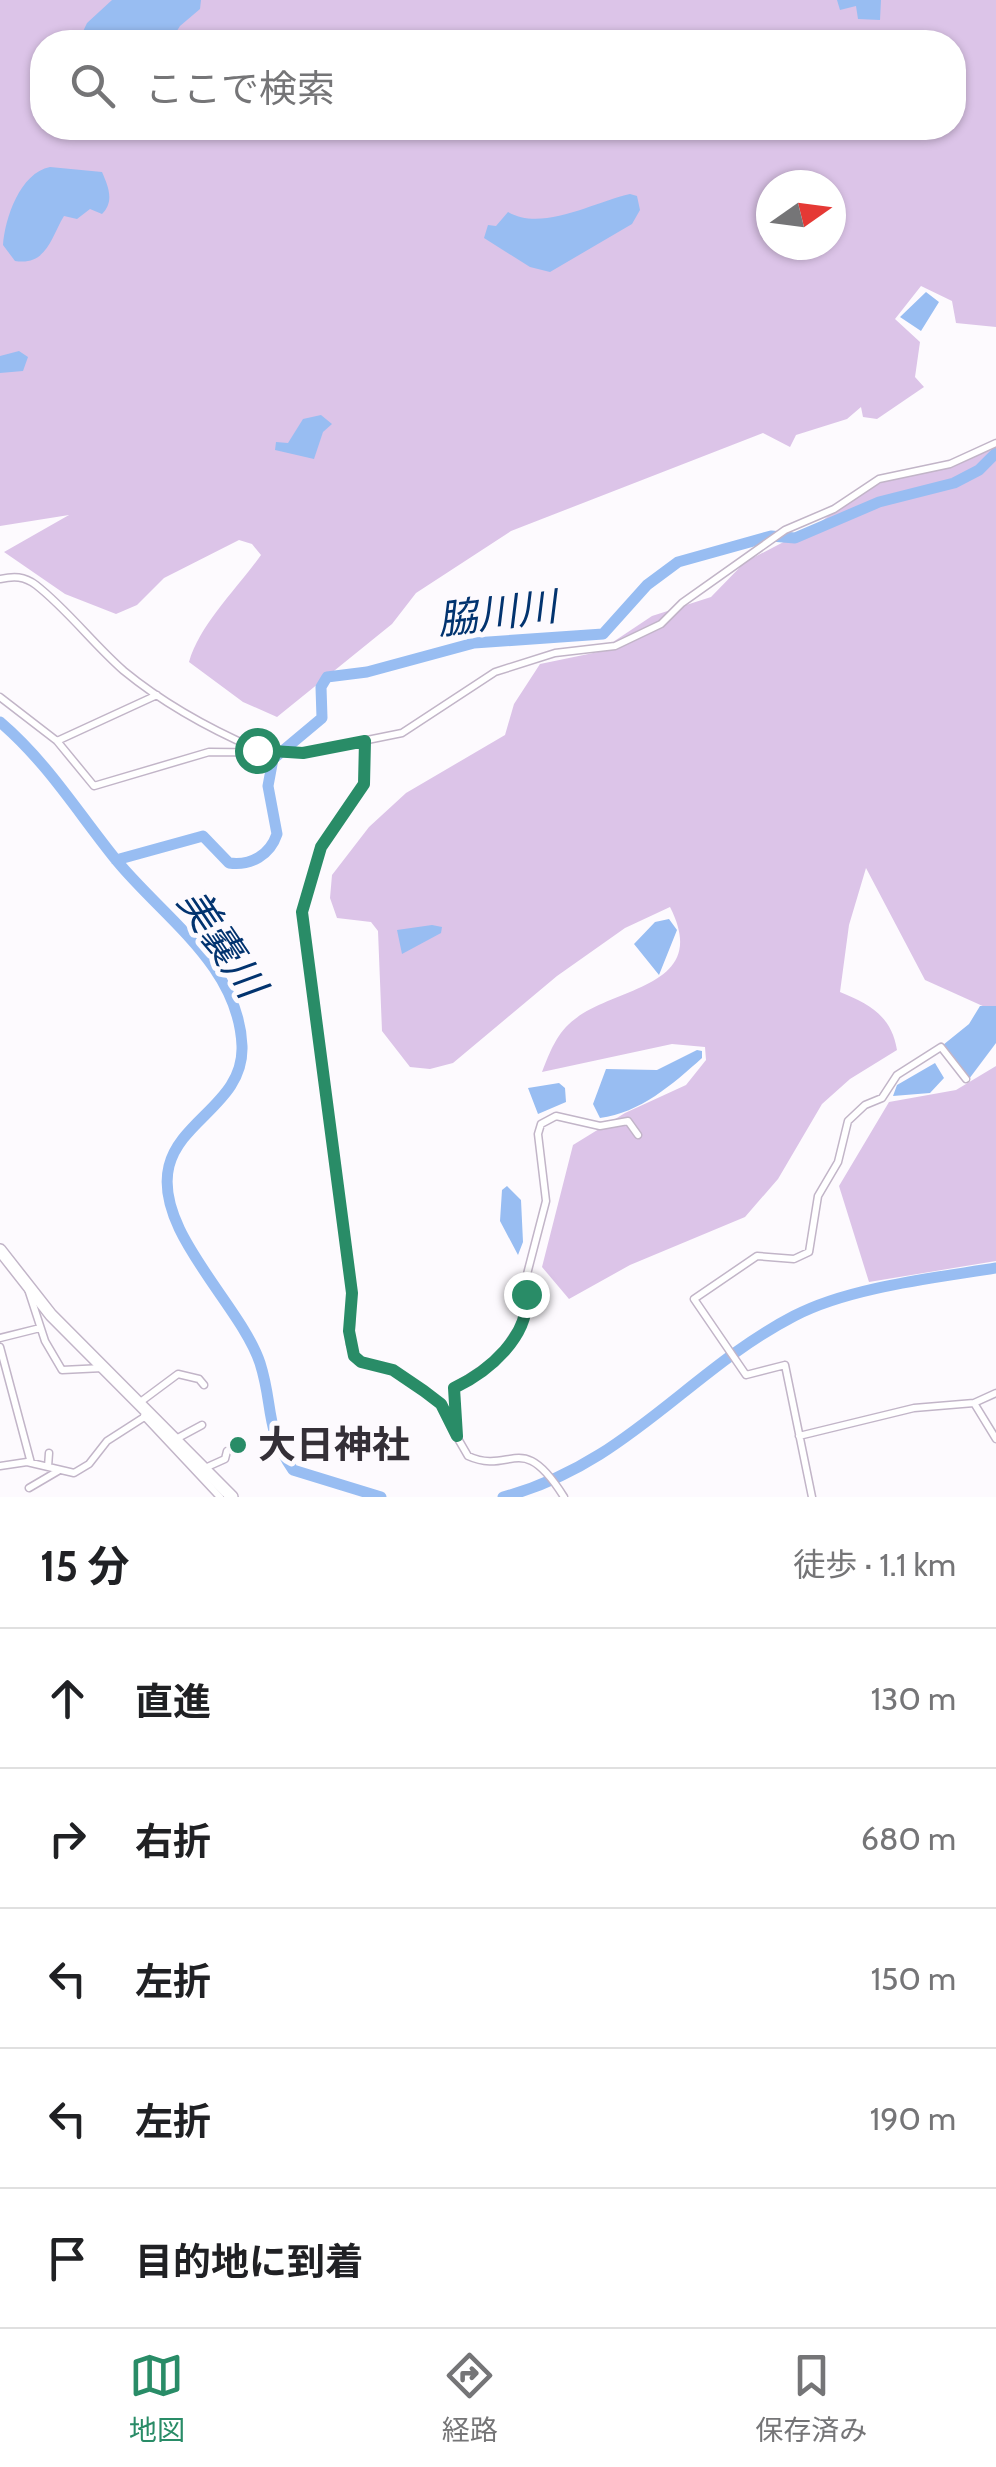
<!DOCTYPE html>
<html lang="ja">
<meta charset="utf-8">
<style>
body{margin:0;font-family:Cabin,"Noto Sans JP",sans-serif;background:#f2f2f2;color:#202124}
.compass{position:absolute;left:756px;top:170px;width:90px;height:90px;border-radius:50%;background:#fff;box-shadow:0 2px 8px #0004;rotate:76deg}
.stop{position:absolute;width:30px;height:30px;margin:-22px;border:8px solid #298c67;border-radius:50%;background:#fff}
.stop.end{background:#298c67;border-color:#fff;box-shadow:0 2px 10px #0008}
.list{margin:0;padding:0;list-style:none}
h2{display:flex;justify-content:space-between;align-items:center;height:130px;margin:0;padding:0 40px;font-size:42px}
h2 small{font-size:32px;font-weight:400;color:#757577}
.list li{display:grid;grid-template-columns:65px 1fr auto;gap:30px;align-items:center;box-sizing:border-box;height:140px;padding:0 40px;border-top:2px solid #e0e0e0}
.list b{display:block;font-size:38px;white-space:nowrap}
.list em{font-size:32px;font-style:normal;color:#757577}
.icon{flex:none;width:55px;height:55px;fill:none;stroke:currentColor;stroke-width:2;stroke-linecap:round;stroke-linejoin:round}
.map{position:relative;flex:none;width:996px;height:1497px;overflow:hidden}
.search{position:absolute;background:#fff;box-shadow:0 2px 8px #0004;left:30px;right:30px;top:30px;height:110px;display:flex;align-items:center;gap:25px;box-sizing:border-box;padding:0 35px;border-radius:40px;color:#757577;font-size:38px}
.sheet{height:830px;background:#fff}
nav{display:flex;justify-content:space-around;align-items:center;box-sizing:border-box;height:140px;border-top:2px solid #e0e0e0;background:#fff;font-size:28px;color:#757577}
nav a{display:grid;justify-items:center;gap:5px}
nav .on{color:#298c67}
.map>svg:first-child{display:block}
.green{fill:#dcc4e8;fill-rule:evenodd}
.water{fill:#98bdf2}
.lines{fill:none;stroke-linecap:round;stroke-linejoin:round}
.river{stroke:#98bdf2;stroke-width:11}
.street-casing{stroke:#c2b5c8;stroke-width:9}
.primary-casing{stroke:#c2b5c8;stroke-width:14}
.street{stroke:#fff;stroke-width:6}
.primary{stroke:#fff;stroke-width:11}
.route{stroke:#298c67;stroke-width:12}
.poi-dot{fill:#298c67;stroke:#fdfafe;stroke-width:4}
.labels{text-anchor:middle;stroke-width:10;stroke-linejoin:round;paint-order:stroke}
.poi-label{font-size:38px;font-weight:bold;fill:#342f37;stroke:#fdfafe;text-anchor:start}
.water-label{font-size:40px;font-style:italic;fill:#02336f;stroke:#fdfafe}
</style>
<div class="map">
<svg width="996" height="1497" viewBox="0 0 996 1497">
<rect width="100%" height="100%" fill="#fdfafe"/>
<path class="green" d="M0 0H996V327L956 323 952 301 921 286 895 319 920 342 915 377 924 387 877 419 863 417 861 407 847 419 796 435 790 447 763 433 511 531 416 593 392 624 277 717 243 702 189 662C200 624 237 589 261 555L252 544 239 540 164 578 137 605 116 614 65 594 4 552 69 515 0 526ZM42 42H954V128H42ZM771 185H831V245H771Z
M996 449V1012L925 980 866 868 849 925 840 992C870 1004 892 1017 897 1050L850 1079 822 1104 778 1179 745 1217 630 1265 569 1299 542 1267 573 1145 625 1113 686 1085 706 1060 705 1047 672 1044 542 1072C550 1052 557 1032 575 1019 617 986 711 987 670 907L625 928 557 976 453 1063 430 1069 410 1067 382 1031 378 931 371 922 337 918 330 898 332 875 369 827 406 793 505 735 514 704 540 664 598 652 652 616 711 597 745 562 818 524 858 493 915 468Z
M996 1066V1261L869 1282 839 1186 889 1102 956 1090Z"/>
<path class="water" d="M112 0H201L200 9 180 26 170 42H78L87 23Z
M837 0H881L880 20 858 19 856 6 840 10Z
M50 167 102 172C108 186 115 201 102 214L90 209 77 219 64 216C51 237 47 266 15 261L3 245C5 218 20 173 50 167Z
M630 194 637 196 640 210 632 224 550 272 530 267 484 238 488 225 496 226 508 212C542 232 594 202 630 194Z
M926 292 939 302 921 331 900 317Z
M19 351 28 357 23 371 0 373V356Z
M321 415 332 424 323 432 314 459 275 450 276 442 288 443 303 419Z
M669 919 677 930 659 975 634 944 655 922Z
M432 925 442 927 441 933 402 954 397 930Z
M980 1006H996V1043L969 1079 943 1045 969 1024Z
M697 1050 702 1051V1058C673 1084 640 1113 600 1118L593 1104 606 1069 657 1070Z
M935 1063 944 1078 930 1093 893 1096 897 1085Z
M559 1083 565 1088 566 1102 538 1114 528 1088Z
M507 1186 521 1200 523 1242 518 1255 500 1221 502 1190Z"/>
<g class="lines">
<path class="river" d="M0 722C48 763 78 813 117 861 163 917 239 966 242 1046 244 1102 181 1119 169 1166 153 1230 241 1305 260 1363 274 1407 264 1427 293 1470L381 1497
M116 860 203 836 229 863C251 866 270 855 277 834L268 786 273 759 322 718 321 687 327 677 367 672 474 643 603 634 647 585 678 562 771 536 795 538 879 502 954 483 979 470 996 453
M503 1497C626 1465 688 1371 794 1316 849 1287 935 1278 996 1268"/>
<g class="street-casing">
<path id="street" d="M0 579C14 576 24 576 36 585 68 610 93 644 124 671 163 703 210 729 256 749
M0 697 57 741 94 786 209 752 303 753 402 733 495 672 555 653 615 646 661 624 682 603 785 530 834 509 879 479 950 464 996 443
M57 741 157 695
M365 741 364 784 321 847 302 912 352 1293 350 1344 358 1361 393 1370 424 1391 441 1404 457 1435
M28 1289 45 1341 62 1370 103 1368
M0 1338 40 1328
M0 1347 31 1463
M139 1403 178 1374 199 1379 204 1385
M974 1403 996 1439
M144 1416 220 1497
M799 1436 914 1408 974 1403 996 1393
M176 1439 202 1425
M0 1466 27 1462 74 1473 89 1464 107 1441 149 1414
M48 1467 49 1453
M205 1468 225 1459 227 1451
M29 1488 58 1471
M564 1497C521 1428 512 1476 468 1456L457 1437 454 1388 499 1358 520 1326 527 1305 526 1278 546 1201 538 1134 541 1124 556 1116 600 1126 628 1121 638 1135
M812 1497 785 1365 746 1375 694 1299 757 1256 794 1259 809 1252 818 1196 838 1162 848 1121 865 1105 882 1098 897 1075 941 1047 966 1079"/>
</g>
<g class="primary-casing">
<path id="primary" d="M0 1250 51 1315 232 1497"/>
</g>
<use href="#street" class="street"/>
<use href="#primary" class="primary"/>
</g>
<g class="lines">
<path class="route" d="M257 750 303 753 365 741 364 784 321 847 302 912 352 1293 349 1331 354 1356 361 1362 393 1370 424 1391 441 1404 457 1436 454 1388C488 1372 531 1336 526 1294"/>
</g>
<circle class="poi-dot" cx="238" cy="1445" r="10"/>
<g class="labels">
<g class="poi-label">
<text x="258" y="1458">大日神社</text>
</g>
<g class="water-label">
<text transform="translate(497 613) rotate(-7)" y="14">脇川川</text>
<text transform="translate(222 943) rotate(56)" y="14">美嚢川</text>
</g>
</g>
</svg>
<svg class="compass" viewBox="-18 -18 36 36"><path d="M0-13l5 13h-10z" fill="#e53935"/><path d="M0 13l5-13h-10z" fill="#757577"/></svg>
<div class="stop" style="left:257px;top:750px"></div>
<div class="stop end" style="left:526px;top:1294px"></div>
<div class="search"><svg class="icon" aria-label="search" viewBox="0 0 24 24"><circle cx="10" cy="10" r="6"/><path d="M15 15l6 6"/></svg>ここで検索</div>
</div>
<section class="sheet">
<h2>15 分<small>徒歩 · 1.1 km</small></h2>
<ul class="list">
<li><svg class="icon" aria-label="ahead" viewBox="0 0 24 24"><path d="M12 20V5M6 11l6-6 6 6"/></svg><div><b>直進</b></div><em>130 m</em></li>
<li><svg class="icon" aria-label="right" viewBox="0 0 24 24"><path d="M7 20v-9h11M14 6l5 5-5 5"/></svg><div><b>右折</b></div><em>680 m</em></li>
<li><svg class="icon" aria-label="left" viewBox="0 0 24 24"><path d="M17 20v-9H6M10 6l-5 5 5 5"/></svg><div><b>左折</b></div><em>150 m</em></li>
<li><svg class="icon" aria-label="left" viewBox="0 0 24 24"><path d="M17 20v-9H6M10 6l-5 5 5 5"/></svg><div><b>左折</b></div><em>190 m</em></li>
<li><svg class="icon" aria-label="arrive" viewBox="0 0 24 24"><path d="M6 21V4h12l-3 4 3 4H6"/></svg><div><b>目的地に到着</b></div></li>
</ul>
</section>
<nav>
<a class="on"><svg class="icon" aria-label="map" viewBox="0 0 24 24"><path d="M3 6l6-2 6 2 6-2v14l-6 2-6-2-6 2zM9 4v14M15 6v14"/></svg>地図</a>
<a><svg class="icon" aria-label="directions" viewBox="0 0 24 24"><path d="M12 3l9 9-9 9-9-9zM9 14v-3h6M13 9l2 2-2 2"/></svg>経路</a>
<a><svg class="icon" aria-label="saved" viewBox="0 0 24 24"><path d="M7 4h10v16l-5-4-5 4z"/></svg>保存済み</a>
</nav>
